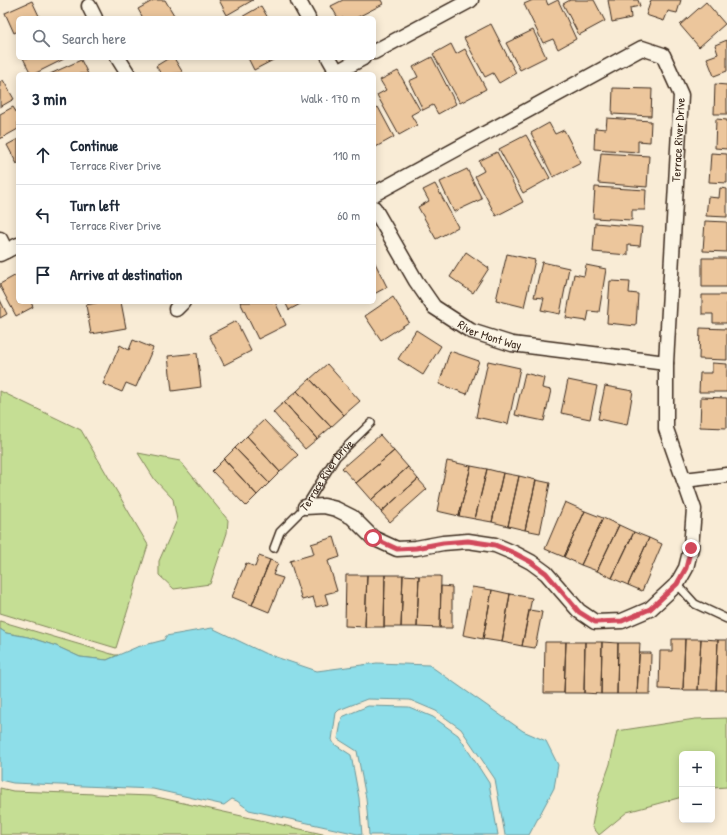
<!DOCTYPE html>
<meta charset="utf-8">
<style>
body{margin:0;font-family:"Patrick Hand",sans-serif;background:#f2f2f3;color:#1f2937}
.controls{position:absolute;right:12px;bottom:12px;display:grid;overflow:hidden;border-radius:6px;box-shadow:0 2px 10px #0003}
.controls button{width:36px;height:36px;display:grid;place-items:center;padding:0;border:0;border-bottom:1px solid #e0e1e3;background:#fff;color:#1f2937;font:20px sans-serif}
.stop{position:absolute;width:12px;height:12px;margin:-9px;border:3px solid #d1495b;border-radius:50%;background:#fff}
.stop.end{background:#d1495b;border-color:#fff;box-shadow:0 1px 4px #0008}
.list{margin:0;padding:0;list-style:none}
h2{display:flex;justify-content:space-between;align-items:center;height:52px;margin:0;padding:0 16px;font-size:17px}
h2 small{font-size:13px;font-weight:400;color:#747a83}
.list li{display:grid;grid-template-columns:26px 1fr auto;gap:12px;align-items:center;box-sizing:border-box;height:60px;padding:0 16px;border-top:1px solid #e0e1e3}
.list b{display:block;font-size:15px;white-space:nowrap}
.list p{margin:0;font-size:13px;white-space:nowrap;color:#747a83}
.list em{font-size:13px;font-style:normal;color:#747a83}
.icon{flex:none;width:22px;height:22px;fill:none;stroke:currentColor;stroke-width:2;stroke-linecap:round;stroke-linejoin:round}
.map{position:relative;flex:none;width:727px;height:835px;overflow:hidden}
.search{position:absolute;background:#fff;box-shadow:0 2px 10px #0003;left:16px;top:16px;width:360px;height:44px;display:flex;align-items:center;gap:10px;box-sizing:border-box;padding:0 14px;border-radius:6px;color:#747a83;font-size:15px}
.panel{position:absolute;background:#fff;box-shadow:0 2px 10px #0003;left:16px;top:72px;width:360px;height:232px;border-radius:6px}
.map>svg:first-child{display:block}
.green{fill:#c5de94;stroke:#808459}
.water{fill:#8edee9;stroke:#6d9698}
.building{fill:#ecc69c;stroke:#3b2a1e}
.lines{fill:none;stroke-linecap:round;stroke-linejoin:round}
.service-casing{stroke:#3b2a1e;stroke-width:10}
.minor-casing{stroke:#3b2a1e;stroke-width:17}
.service{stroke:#fcf5e5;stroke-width:7}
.minor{stroke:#fcf5e5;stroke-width:14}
.route{stroke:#d1495b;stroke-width:5}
.labels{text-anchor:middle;stroke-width:3;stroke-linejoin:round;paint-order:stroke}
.street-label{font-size:12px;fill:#3b2a1e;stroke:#fcf5e5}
</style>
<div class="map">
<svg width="727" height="835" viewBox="0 0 727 835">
<rect width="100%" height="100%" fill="#f9ecd6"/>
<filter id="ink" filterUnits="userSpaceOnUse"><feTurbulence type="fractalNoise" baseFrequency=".025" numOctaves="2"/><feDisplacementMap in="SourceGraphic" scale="8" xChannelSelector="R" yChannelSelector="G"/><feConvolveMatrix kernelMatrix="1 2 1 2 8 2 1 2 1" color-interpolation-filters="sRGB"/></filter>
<g filter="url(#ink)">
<path class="green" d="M0 391 81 430 148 545 116 648 0 613Z
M138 453 180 461 228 520 227 533 210 584 174 589 159 575V561L177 520 173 499 155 480Z
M0 621 115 655H118L107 660 80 657 56 646 28 637 6 633 0 629Z
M727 718V787L712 788V754H682V797L627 812 599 835 592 826 596 804 610 764 617 731 695 719Z
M0 788 13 791 152 796 327 835H0Z"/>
<path class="water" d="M212 628 264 653 317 671 377 663 429 665 523 731 546 741 558 765 554 788 529 835H505L495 779 461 729 436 711 410 700 367 699 339 710 336 713 332 740 334 744 351 755 359 798 362 835 249 810 237 801 232 799 224 805 153 789 13 783 0 780V629L6 633 28 637 56 646 80 657 107 660 137 647 164 640 166 636Z
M368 706 409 707 433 717 458 735 489 783 498 835H369L366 798 357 751 338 739 342 717Z"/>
<path class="building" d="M154 0H165L174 15 169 18H143L138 9Z
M219 0H253L227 15Z
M343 0H381L383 4 356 18H338L331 6Z
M533 0H546L548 5 558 0 576 39 558 49 553 39 543 43 524 4Z
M570 0H594L605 21 579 35 563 4Z
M608 0H638L640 6 630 8 631 18 612 22Z
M651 0H681L677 13 668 11 664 21 646 15Z
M32 1 40 18H18V31L14 33 5 13Z
M706 2 725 24 699 47 680 25Z
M261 6 268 18H240Z
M491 24 516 73 499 83 493 73 485 77 464 38Z
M533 30 546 57 520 70 506 43Z
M727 40V71L714 76 707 58 718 54 715 45Z
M451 44 456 54 465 49 486 89 460 103 433 54Z
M432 57 456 104 438 114 433 105 423 110 409 81 418 77 413 67Z
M23 58H63L64 59 34 74H31Z
M169 58H174L183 73 161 74 156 66Z
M248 58H277L254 70Z
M81 60 88 74H50Z
M398 71 420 110 411 115 417 125 399 135 377 95 386 90 380 80Z
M3 80 14 99 0 107V82Z
M715 84 727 85V114H714Z
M613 88 652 89 651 116 612 114Z
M13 107 18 115V129L0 139V114Z
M378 107 394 137 374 148V109Z
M607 118 651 121 650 142 638 141V152L594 149 595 128 606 129Z
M716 119 727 120V149L715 148Z
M549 123 555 134 564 130 581 163 553 177 531 133Z
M526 135 550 178 523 193 499 149Z
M18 139V163L17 164 7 145Z
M497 152 523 202 496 216 475 176 484 171 479 161Z
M601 153 649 156 647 187 598 183Z
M711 153 727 154V183L709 182Z
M467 169 482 199 454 212 440 182Z
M435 184 458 227 436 239 418 207 429 201 423 190Z
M595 187 646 190 645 210H632V220L593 218Z
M720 188 727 189V217L706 216 708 197 719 198Z
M705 221 727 222V252L703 251Z
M595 223 642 227 640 246 628 245V255L593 252Z
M466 252 489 268 473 293 450 277Z
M507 254 535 260 524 307 496 300Z
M702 258H727V287H702Z
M374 261 387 287 374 294Z
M542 262 569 268 560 314 541 310 544 298 534 297Z
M586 265 606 269 599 312 589 311 587 321 566 318 574 274 584 276Z
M18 274V302H31L33 307 16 316 0 286V284Z
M610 281 630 282 629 293 638 294 636 326 607 323Z
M702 295H727V323H713V314H702Z
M393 297 409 322 381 340 365 316Z
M0 300 7 314 0 318Z
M100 302H121L126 328 91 334 86 305Z
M240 302H275L286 325 258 339Z
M285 302H304L289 310Z
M236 321 251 351 224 365 209 335Z
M700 328 727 329V360L699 359Z
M416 330 441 346 423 375 398 359Z
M133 340 153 348 136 387 126 383 122 392 103 384 120 345 129 350Z
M450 351 479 361 467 394 439 384Z
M197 353 201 387 172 391 168 356Z
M488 361 520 368 508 424 476 417Z
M712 363 727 364V392H699L700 373H712Z
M327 364 360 401 344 415 310 379Z
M525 373 544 378 542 388 551 390 544 421 515 415Z
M310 379 344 415 331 427 297 391Z
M568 380 597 386 590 419 561 413Z
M605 386 633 391 627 425 598 419Z
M297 391 331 427 317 439 284 402Z
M701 397 727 398V428L700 427Z
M284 402 317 439 305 449 273 412Z
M264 420 298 455 280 472 247 436Z
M380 435 394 451 356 483 342 468Z
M247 436 280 472 269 483 235 448Z
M235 448 269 483 257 495 224 459Z
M394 451 408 467 371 500 356 483Z
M224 459 257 495 246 506 212 471Z
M447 461 471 466 459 516 437 511Z
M471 466 487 469 475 519 459 516Z
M408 467 418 479 381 512 371 500Z
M487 469 503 473 492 522 475 519Z
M503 473 519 476 508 526 492 522Z
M519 476 536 480 525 530 508 526Z
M418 479 427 489 390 522 381 512Z
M536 480 550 483 540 533 525 530Z
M565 502 585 511 564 557 545 549Z
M585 511 603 518 581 565 564 557Z
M603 518 619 525 597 571 581 565Z
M619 525 634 532 612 578 597 571Z
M634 532 649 538 628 585 612 578Z
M334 537 340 557 328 561 337 591 325 594 328 604 316 607 313 597 302 600 290 561 314 554 311 544Z
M649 538 662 544 642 591 628 585Z
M259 556 270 560 252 605 232 597 246 563 255 567Z
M270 560 278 563 273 575 283 578 269 612 252 605Z
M346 575H367L365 627 345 626Z
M367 575H385L384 627H365Z
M385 575H403L401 627H384Z
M403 575 419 576 417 627H401Z
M419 576H441L440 628 417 627Z
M441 586 452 587V628H440Z
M472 587 492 590 483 639 463 635Z
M492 590 510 594 502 642 483 639Z
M510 594 532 598 522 646 502 642Z
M529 610 542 612 535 648 522 646Z
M672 639H685L683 690 659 689 660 651H672Z
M685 639H701L698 690H683Z
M701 639 718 640 716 690H698Z
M718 640H727V690H716Z
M545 642H566L564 693H544Z
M566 642H585L584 693H564Z
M585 642H602L601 694 584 693Z
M602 642 618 643 617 694H601Z
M618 643H640L637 694H617Z
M639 653H651L650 694H637Z"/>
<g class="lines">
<g class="service-casing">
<g id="service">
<path id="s1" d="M274 548 280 532 305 507 336 457 371 423"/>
<path d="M677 584 695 604 727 619"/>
</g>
</g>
<g class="minor-casing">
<g id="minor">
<path d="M298 0 308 18"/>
<path d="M89 6 95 18"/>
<path d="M374 52 471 0"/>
<path d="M118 58 128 74"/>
<path d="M329 58 337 72"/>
<path d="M333 74 363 58"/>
<path id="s2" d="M374 208 416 281 434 307 471 331 512 344 666 363"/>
<path d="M0 239 6 251"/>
<path d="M0 254 18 245"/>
<path d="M176 309 183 302"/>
<path d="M684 480 727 475"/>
<path id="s3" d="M305 507 324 506 336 509 352 517 373 538 397 549 416 548 443 543 468 541 495 545 514 553 531 562 546 573 579 611 595 622 622 621 650 609 677 584 686 568 691 548 694 509 666 429V363L681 95 663 55 642 48 374 194"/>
</g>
</g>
<use href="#service" class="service"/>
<use href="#minor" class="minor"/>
</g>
</g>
<g class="lines" filter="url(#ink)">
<path class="route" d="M373 538 397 549 416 548 443 543 468 541 495 545 514 553 531 562 546 573 579 612 595 622 622 621 650 609 677 584 686 568 691 548"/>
</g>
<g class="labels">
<g class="street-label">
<text dy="4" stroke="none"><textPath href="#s3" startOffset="879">Terrace River Drive</textPath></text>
<text dy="4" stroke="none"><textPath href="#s2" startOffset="179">River Mont Way</textPath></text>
<text dy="4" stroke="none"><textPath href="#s1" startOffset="91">Terrace River Drive</textPath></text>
</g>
</g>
</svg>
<div class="controls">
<button>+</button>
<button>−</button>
</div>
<div class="stop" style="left:373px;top:538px"></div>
<div class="stop end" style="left:691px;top:548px"></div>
<div class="search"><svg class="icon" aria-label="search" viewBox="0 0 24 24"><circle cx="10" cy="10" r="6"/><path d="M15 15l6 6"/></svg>Search here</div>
<section class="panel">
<h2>3 min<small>Walk · 170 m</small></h2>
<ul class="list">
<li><svg class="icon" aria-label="ahead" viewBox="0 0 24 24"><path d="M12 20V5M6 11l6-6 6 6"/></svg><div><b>Continue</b><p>Terrace River Drive</p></div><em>110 m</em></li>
<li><svg class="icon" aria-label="left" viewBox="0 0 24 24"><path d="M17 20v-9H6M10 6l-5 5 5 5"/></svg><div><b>Turn left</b><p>Terrace River Drive</p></div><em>60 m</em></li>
<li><svg class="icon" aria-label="arrive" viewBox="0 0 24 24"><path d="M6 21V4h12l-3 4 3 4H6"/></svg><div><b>Arrive at destination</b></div></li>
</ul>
</section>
</div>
